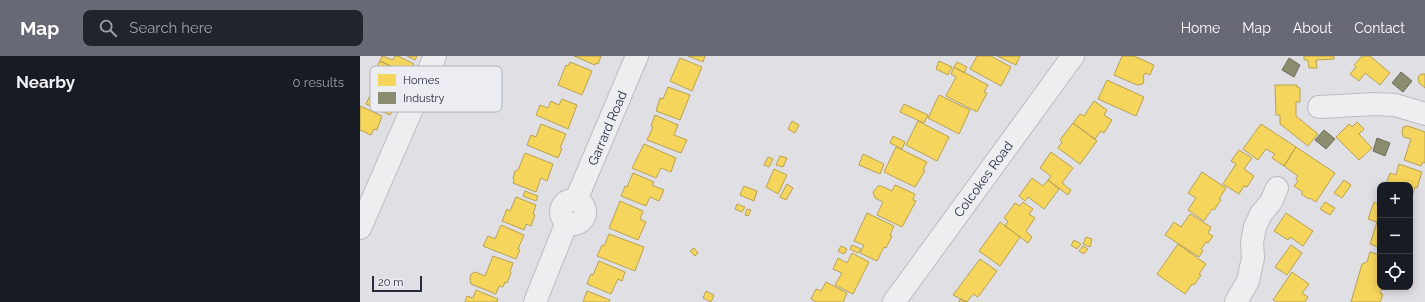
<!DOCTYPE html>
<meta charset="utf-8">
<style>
body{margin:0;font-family:Raleway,sans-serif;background:#20242c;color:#f1f3f6}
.controls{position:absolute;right:12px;bottom:12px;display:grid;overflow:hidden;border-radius:8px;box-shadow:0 2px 10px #0003}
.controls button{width:36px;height:36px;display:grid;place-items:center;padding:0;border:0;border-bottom:1px solid #363941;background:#171b24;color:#f1f3f6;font:20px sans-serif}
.scale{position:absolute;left:12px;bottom:10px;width:50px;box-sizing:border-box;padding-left:4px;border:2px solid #272a3b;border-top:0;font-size:11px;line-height:14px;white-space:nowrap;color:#272a3b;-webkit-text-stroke:3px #ecedf3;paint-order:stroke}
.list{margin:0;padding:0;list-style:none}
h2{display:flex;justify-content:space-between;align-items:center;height:52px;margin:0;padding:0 16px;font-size:17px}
h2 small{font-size:13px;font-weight:400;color:#9ea1a6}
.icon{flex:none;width:22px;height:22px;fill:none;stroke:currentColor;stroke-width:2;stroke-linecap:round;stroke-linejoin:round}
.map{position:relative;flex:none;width:1065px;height:246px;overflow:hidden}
header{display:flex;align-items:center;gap:24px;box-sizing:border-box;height:56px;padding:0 20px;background:#676976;color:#fff}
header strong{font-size:19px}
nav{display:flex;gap:22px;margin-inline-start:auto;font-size:14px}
.search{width:280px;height:36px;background:#20242c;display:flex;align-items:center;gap:10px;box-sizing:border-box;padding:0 14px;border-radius:8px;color:#9ea1a6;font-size:15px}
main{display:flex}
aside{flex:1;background:#171b24}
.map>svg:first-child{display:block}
.homes{fill:#f6d55c;stroke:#b8a252}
.industry{fill:#8c8c6e;stroke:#6e6f5f}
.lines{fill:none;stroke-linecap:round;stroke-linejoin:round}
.minor-casing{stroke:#bcbcc1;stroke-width:24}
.minor{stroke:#eeeef0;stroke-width:22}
.labels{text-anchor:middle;stroke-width:4;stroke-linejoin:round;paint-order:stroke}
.street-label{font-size:13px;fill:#272a3b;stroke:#ecedf3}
.key{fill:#ecedf3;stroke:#b1b2bc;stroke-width:1}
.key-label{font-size:11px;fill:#272a3b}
</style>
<header>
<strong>Map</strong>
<div class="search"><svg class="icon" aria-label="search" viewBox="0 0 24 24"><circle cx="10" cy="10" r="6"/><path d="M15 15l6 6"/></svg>Search here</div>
<nav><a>Home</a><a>Map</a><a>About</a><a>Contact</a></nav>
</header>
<main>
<aside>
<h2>Nearby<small>0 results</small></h2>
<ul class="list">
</ul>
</aside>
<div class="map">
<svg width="1065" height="246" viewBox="0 0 1065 246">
<rect width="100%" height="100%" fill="#dfdfe4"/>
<path class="homes" d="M22 0 33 4 35 0H38L54 8 49 19 20 5Z
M47 0H57L55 4Z
M214 0H241L238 8 236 7 235 9Z
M328 0H345L343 6Z
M617 0H631L651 11 641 30 610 13Z
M637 0H660L656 9Z
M762 0H774L794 9 790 19 785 17 783 21 784 24 783 28 777 29 754 19Z
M944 0H974V3L956 4 957 12H949L948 4H944Z
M1002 0H1010L1030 17 1020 29 1005 17 999 25 990 18 996 11 994 9Z
M320 2 342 11 332 35 310 25Z
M20 5 49 19 44 31 25 22 28 17 17 11Z
M579 5 592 11 588 19 576 13Z
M210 6 232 15 222 39 198 29 206 9 208 10Z
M597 6 607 11 604 17 594 11Z
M594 11 628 29 624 36 627 37 617 56 586 40 596 21 591 18Z
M1061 18H1065V32L1059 27 1058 21Z
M747 24 784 41 776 60 738 43Z
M915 29H937V31L940 32V46H936V60L958 78 948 90 920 68V59H916Z
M308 31 330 39 320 64 296 55 300 42 303 43Z
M12 35 36 47 30 59 6 48Z
M579 39 610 54 599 78 568 62Z
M202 43 217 49 208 73 176 59 180 49 188 52 191 45 199 49Z
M734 45 747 54 744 59 752 64 744 77 741 75 735 83 713 67 720 58 724 60Z
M544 48 568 59 564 67 540 56Z
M0 50 22 60 17 74 14 73 11 79 0 74Z
M295 59 318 69 314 79 327 84 321 97 287 84 293 71 291 70Z
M432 65 439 69 435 77 428 73Z
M558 65 589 81 577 105 546 89Z
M997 66 1004 73 999 78 1012 92 999 104 976 81 989 68 992 71Z
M713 67 737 85 720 108 698 92 702 86 700 84Z
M181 68 206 78 200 92 202 93 198 102 167 89 171 79 176 81Z
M901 68 936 91 924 110 912 102 915 98 906 93 898 104 883 93Z
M1048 70 1065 76V107L1063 106 1061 110 1044 104 1051 83 1044 81 1042 78 1043 71Z
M533 80 545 86 542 93 530 87Z
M284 88 316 102 311 116 301 112 296 122 272 112Z
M536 91 567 106 563 114 565 115 555 131 524 116Z
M936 91 975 117 956 146 950 142 949 143 941 138 943 136 934 130 938 125 936 123 938 120 924 110Z
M879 94 892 102 884 113 894 120 887 131 884 130 879 138 863 128 876 108 871 105Z
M691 96 713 112 702 127 711 134 708 139 688 124 691 120 680 112Z
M165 97 193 108 187 125 181 122 176 136 153 127 154 124 153 122 155 115 158 114Z
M503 98 524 108 520 118 499 109Z
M420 100 427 102 423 111 416 109Z
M408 101 413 103 409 111 404 109Z
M1039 108 1062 116 1057 132 1055 131 1050 147V129H1021L1022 127 1026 129 1030 117 1036 119Z
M414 113 427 119 418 138 406 131Z
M842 116 866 132 859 143 861 144 854 154 852 153 844 165 828 154 836 142 828 137Z
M273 117 294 126 292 129 304 134 299 145 290 141 286 150 261 140 265 130 267 131Z
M672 122 683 130 688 124 699 133 684 153 668 141 665 145 659 140Z
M984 124 991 129 982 142 974 137Z
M427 128 433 132 426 144 420 141Z
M535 129 555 138 553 144 556 145 542 171 517 159 523 146 515 142 513 136 518 130H521L532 135Z
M384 130 397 135 394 145 380 139Z
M165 135 178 140 176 145 163 140Z
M156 141 176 149 173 158 175 159 171 170 166 168 164 174 142 165 147 153 150 155Z
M260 145 283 155 280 163 286 166 278 184 249 172Z
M663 146 673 153 669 158 675 162 666 175 672 181 668 187 645 170 648 165 644 162 655 147 660 150Z
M965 146 975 152 970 159 960 153Z
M1014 146 1020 149V192L1010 188 1017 166 1008 163Z
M377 148 385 151 382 156 375 153Z
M387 153 391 154 388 160 385 159Z
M507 157 534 170 530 179 532 180 526 192 524 191 517 205 500 197 504 189 494 185Z
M926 157 953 175 943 190 930 181 928 184 914 175Z
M830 158 851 171 848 177 853 180 848 187 846 186 841 193 843 195 839 201 805 179 814 166 821 171Z
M640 166 660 181 640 210 619 195Z
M141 169 164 179 158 193 160 194 156 203 123 190 128 180 135 183Z
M249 178 284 191 275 215 237 200 242 189 244 190Z
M726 181 732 183 730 191 723 188Z
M714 184 721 188 717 193 711 189Z
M818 188 846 208 839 218 841 219 834 229 832 228 825 238 797 218Z
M492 189 501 193 498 197 490 193Z
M931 189 942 197 927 219 915 211Z
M481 190 487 193 484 198 478 195Z
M723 190 728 193 724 198 719 195Z
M334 192 338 197 335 200 330 195Z
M1010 196 1020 199V231H1022L1020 238H1023L1020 246H991L1002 208 1007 206Z
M492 197 509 206 493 238 475 229 482 217 473 213 478 202 487 207Z
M133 200 153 207 150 215 151 217 147 227 145 226 143 231 139 230 136 238 111 228 110 223 111 218 115 216 125 220Z
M620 203 637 215 618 241 613 238 607 246 593 239Z
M239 205 265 216 262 225 258 223 251 238 227 228 231 218 233 219Z
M932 216 949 228 942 237 948 241 945 246H917L913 244Z
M466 226 487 237 483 246H456L451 243 456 233 461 235Z
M116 234 138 243 137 246H105L107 240 113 242Z
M227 235 250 244 249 246H223Z
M346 235 354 239 351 246 343 242Z
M600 243 607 246H608H599Z"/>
<path class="industry" d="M929 2 940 9 934 21 922 14Z
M1041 16 1052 25 1043 36 1032 27Z
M964 74 975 83 966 93 955 84Z
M1017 82 1030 87 1025 100 1013 95Z"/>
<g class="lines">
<g class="minor-casing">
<path id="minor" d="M959 51 1015 48 1035 49 1065 58
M216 144 277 0
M201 156a12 12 0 1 1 24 0a12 12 0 1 1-24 0Z
M0 172 75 0
M175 246 207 166
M534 246 713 0
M876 246 888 225 893 202 892 186 895 171 901 158 911 146 917 132"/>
</g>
<use href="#minor" class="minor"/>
</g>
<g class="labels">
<g class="street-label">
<text transform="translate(247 72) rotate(-67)" y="5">Garrard Road</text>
<text transform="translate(623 123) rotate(-54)" y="5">Colcokes Road</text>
</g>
</g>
<rect x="10" y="10" width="132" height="46" rx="6" class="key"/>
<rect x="18" y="18" width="18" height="12" fill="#f6d55c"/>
<rect x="18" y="36" width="18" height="12" fill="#8c8c6e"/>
<g class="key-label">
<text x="43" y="28">Homes</text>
<text x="43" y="46">Industry</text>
</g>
</svg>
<div class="controls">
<button>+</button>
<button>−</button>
<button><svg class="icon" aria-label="locate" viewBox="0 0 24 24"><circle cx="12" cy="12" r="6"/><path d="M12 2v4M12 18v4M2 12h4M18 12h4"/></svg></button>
</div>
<div class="scale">20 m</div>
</div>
</main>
